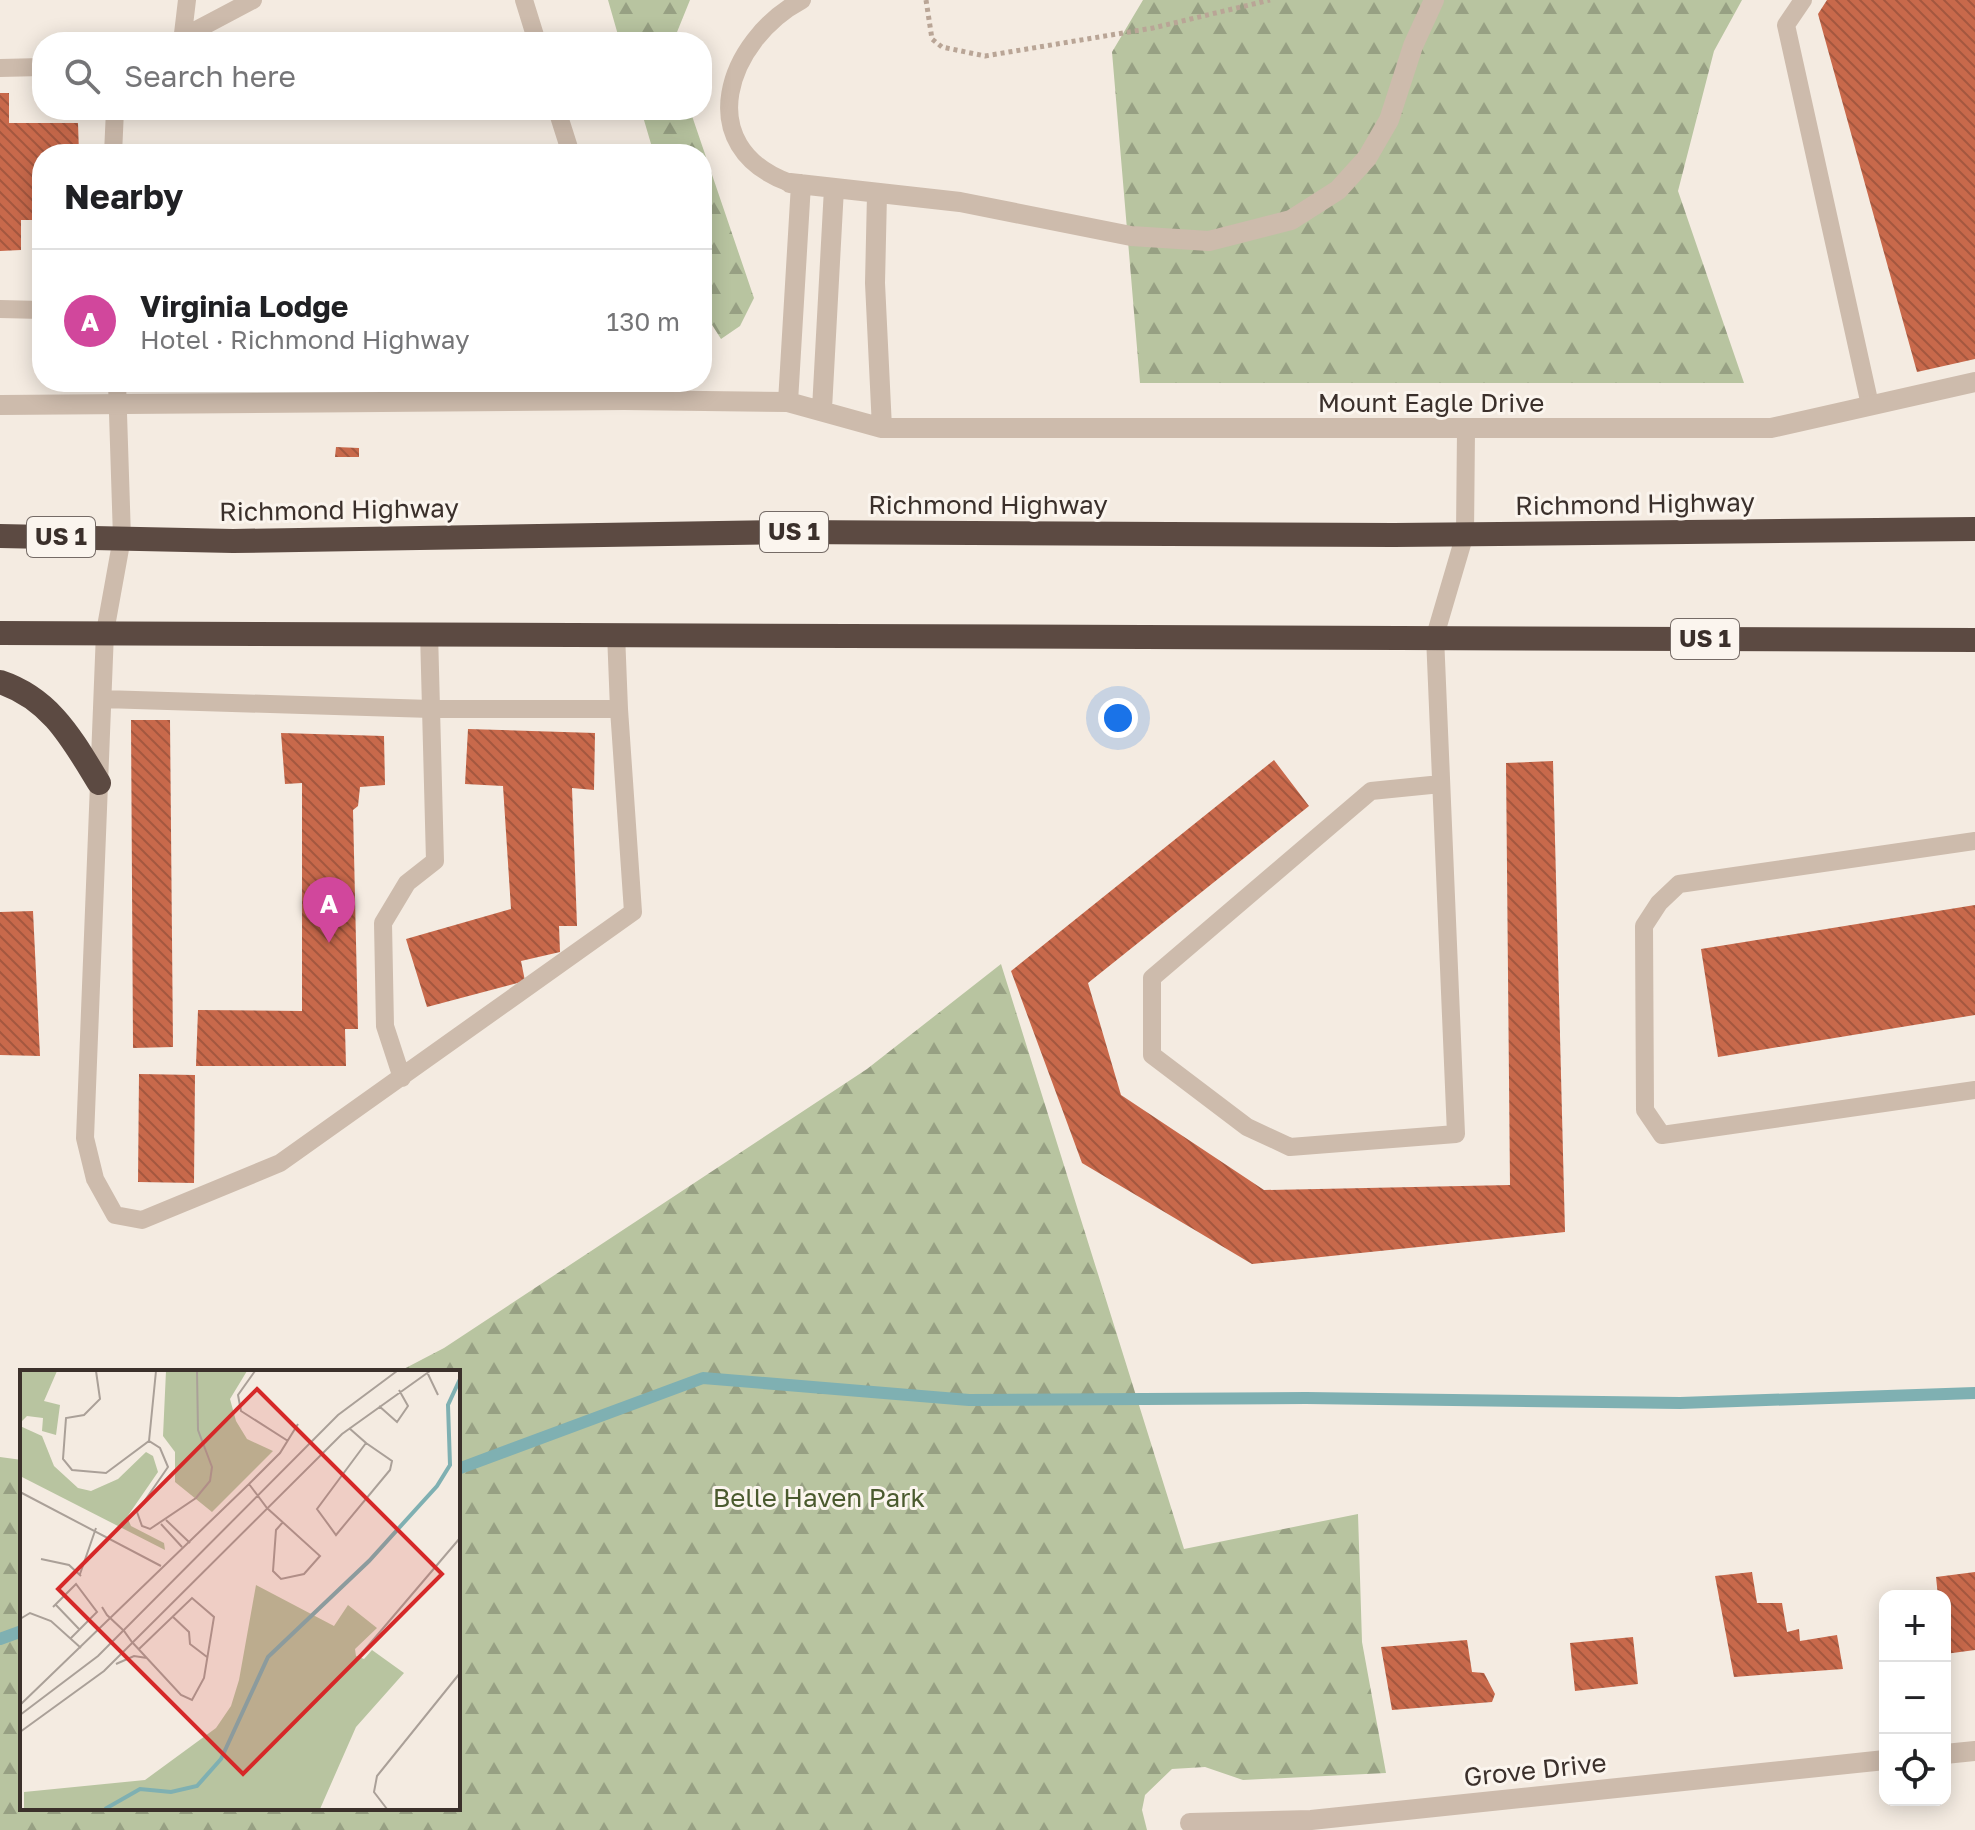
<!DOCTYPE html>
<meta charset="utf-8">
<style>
body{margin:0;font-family:"Golos Text",sans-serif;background:#f2f2f2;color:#202124}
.controls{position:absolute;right:24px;bottom:24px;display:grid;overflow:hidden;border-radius:16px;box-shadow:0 4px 20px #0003}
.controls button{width:72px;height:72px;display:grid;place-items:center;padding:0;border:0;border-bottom:2px solid #e0e0e0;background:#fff;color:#202124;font:40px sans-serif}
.you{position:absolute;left:1118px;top:718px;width:28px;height:28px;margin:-20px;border:6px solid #fff;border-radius:50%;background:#1a73e8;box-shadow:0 0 0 12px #1a73e833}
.badge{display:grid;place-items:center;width:52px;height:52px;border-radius:50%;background:#1f5a5e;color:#fff;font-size:26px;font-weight:700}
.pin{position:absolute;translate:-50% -66px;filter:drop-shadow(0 2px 4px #0008)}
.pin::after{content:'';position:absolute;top:42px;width:28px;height:24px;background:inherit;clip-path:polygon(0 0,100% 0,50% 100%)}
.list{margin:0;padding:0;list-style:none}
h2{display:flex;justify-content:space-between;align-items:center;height:104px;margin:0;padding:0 32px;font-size:34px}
h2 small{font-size:26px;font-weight:400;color:#757577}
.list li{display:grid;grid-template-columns:52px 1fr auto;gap:24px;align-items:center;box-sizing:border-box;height:144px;padding:0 32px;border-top:2px solid #e0e0e0}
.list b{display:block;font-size:30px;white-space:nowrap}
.list p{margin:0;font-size:26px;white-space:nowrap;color:#757577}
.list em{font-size:26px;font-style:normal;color:#757577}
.icon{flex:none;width:44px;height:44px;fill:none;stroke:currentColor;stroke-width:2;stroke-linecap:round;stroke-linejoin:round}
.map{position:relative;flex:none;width:1975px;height:1830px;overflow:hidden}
.search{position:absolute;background:#fff;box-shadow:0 4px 20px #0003;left:32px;top:32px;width:680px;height:88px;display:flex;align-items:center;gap:20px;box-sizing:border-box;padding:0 28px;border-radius:32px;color:#757577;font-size:30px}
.panel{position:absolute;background:#fff;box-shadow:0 4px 20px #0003;left:32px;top:144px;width:680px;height:248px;border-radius:32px}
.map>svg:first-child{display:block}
.forest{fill:url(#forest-firs)}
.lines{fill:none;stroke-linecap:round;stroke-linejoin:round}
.stream{stroke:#7fb0b2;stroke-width:12}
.building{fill:url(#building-back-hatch)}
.path{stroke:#b9a596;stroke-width:5;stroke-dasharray:4 4;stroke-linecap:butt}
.lane{stroke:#cdbbac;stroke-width:18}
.street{stroke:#cdbbac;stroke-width:20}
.highway{stroke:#5c4a42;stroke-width:24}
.labels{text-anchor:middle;stroke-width:6;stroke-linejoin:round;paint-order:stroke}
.shield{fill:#fbf5ee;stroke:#756b66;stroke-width:2}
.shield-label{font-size:24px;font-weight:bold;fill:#3b302b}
.street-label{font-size:26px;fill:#3b302b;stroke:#fbf5ee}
.park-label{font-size:26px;fill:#4a5a2e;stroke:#fbf5ee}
.inset-river{fill:none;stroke:#7fb0b2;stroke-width:4}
.inset-road{fill:none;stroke:#aaa098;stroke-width:2}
.view{fill:#d62828;fill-opacity:0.15;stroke:#d62828;stroke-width:4}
.inset-edge{fill:none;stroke:#3b302b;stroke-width:4}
</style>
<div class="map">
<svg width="1975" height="1830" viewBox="0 0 1975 1830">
<defs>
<pattern id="forest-firs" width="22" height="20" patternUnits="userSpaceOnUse" patternTransform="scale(2)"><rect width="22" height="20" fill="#b8c4a0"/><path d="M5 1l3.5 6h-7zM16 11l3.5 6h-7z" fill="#97a083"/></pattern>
<pattern id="building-back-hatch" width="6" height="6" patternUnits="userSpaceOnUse" patternTransform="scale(2)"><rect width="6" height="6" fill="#c8694b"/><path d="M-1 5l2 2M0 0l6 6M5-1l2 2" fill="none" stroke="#a4573f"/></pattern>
</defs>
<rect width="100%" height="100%" fill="#f4ebe1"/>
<path class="forest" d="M608 0H690L673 42H620Z
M1143 0H1742L1714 51 1678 191 1744 383H1140L1112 52Z
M641 110H690L754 298 740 326 721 339 702 309V154H654Z
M1001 964 1184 1549 1358 1514 1362 1642 1386 1773 1243 1780 1205 1767 1172 1769 1145 1795 1142 1810 1147 1830H0V1457L22 1460V1808H458V1372H398L444 1348 867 1069Z"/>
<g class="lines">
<path class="stream" d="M458 1469 703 1378 969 1400 1306 1398 1680 1403 1975 1393
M0 1639 22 1631"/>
</g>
<path class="building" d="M1827 0H1975V359L1917 372 1818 14Z
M0 93H9V123H78L79 154H42V220H21V250L0 251Z
M336 447 359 448V457H335Z
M131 720H170L173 1047 133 1048Z
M468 729 595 733 594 790 572 788 577 926H559L560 952 521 961 525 981 427 1007 406 939 511 909 503 786 465 784Z
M281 733 384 736 385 785 360 787 358 806 353 810 358 1029H345L346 1066H196L198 1010 302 1011V783L285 784Z
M1274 760 1309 806 1088 983 1121 1095 1264 1190 1510 1185 1506 763 1553 761 1565 1232 1252 1264 1082 1163 1011 971Z
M1975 905V1015L1718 1057 1701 949Z
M33 911 40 1056 0 1055V912Z
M139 1074 195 1075 194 1183 138 1182Z
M1752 1572 1757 1603H1782L1787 1632 1799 1629 1800 1641 1837 1635 1843 1669 1734 1677 1715 1576Z
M1975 1572V1650L1945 1654V1596H1938L1936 1577Z
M1633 1637 1638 1684 1575 1691 1570 1643Z
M1467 1640 1472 1672 1484 1673 1495 1694 1492 1702 1392 1710 1381 1647Z"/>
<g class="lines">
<path class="path" d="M926 0 932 39 942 47 985 56 1153 28 1270 0"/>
<path class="lane" d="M524 0 537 42
M1803 0 1786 25 1870 405
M183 37 253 0
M182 42 187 0
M0 68 42 67
M557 110 571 154
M113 154 115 110
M790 183C690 147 727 40 802 0
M0 309 42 310
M624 400V382
M616 633 619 709
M103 699 431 709H619L633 912 280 1163 142 1220 115 1215 95 1179 85 1138 105 632 122 538 117 382
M1441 784 1371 791 1152 978V1055L1247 1127 1290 1147 1456 1134 1435 636 1465 534 1466 430
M1975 841 1679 884 1659 903 1644 926 1645 1110 1662 1135 1975 1090
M402 1078 385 1026 383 923 407 883 435 861 429 632"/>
<path class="street" d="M790 183 960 202 1131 236 1209 241 1291 220 1338 190 1367 158 1389 120 1413 46 1434 0
M877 194 875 283 882 428
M788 402 801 184
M0 405 624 400 788 402 882 428H1771L1975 382
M822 409 834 188
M1945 1754 1975 1751
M1190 1823 1311 1820 1885 1760"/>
<path class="highway" d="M0 536 233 541 787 532 1394 535 1975 529
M0 633 1975 640
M0 682C51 699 72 739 99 783"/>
</g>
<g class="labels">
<g class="shield">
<rect x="760" y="512" width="68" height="40" rx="6"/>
<rect x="27" y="517" width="68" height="40" rx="6"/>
<rect x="1671" y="619" width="68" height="40" rx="6"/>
</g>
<g class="shield-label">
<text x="794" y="540">US 1</text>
<text x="61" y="545">US 1</text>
<text x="1705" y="647">US 1</text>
</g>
<g class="street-label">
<text x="1431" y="412">Mount Eagle Drive</text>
<text transform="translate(1635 504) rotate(-1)" y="9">Richmond Highway</text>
<text x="988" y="514">Richmond Highway</text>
<text transform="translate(339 510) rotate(-1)" y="9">Richmond Highway</text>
<text transform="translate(1535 1770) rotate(-6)" y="9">Grove Drive</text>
</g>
<g class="park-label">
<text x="819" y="1507">Belle Haven Park</text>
</g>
</g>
<g transform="translate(20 1370)">
<rect width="440" height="440" fill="#f4ebe1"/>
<path d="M146 1H227L210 29 216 51 227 69 253 81 192 142 155 112V82L143 66ZM0 56 22 66 34 96 58 118 71 121 98 109 126 82 133 86 138 102 107 147 111 156 144 173 145 180 0 106ZM236 215 314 256 328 235 357 258 335 279 336 286 344 289 352 280 384 303 336 357 300 439H4V422L125 410 196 358 211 336 219 310Z" fill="#b8c4a0"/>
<path d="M0 1H37L24 31 40 35 36 65 22 61 23 48 7 46 0 53Z" fill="#b8c4a0"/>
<path class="inset-river" d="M85 439 120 419 151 422 177 416 201 389 248 287 349 191 417 116 430 95 428 35 440 9"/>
<path class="inset-road" d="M76 1 80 29 64 45 46 48 43 89 52 100 86 103 129 71 140 78 148 97 117 142 122 156 130 159 176 128 190 111 192 97 178 60 177 1M235 1 218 25 221 41 268 71M407 2 418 25M359 36 377 52 388 36 379 20M329 58 346 73 297 139 316 165 370 100 372 91 346 73M129 71 136 1M229 114 247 138 300 186 284 204 261 209 253 201 256 160 263 152M0 122 141 196M146 150 170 173M141 154 162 177M21 189 49 195 61 206M60 204 76 158M36 235 59 259M33 237 56 214 77 242 51 268M82 237 87 245 104 261 112 272 161 325 172 330 184 308 194 247 172 228 119 279M152 246 169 262 170 274 187 287M0 249 10 243 31 251 61 278M342 283 440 168M96 294 114 286 127 288M0 335 229 114 260 83 278 54M0 345 78 286 318 45 377 1M0 362 84 301 322 64 410 1M367 439 354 422 357 406 440 303"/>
<path class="view" d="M237 19 422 204 223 404 38 219Z"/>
<rect width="440" height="440" class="inset-edge"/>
</g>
</svg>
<div class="controls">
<button>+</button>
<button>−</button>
<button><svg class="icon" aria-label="locate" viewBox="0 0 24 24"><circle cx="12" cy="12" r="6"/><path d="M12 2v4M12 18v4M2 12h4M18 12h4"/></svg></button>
</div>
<div class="you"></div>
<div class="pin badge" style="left:329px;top:943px;background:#d1479c">A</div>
<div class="search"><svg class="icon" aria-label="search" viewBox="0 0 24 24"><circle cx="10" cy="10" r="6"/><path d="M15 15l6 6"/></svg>Search here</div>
<section class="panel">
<h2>Nearby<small></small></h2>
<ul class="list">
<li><span class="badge" style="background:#d1479c">A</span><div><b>Virginia Lodge</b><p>Hotel · Richmond Highway</p></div><em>130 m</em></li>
</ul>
</section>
</div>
